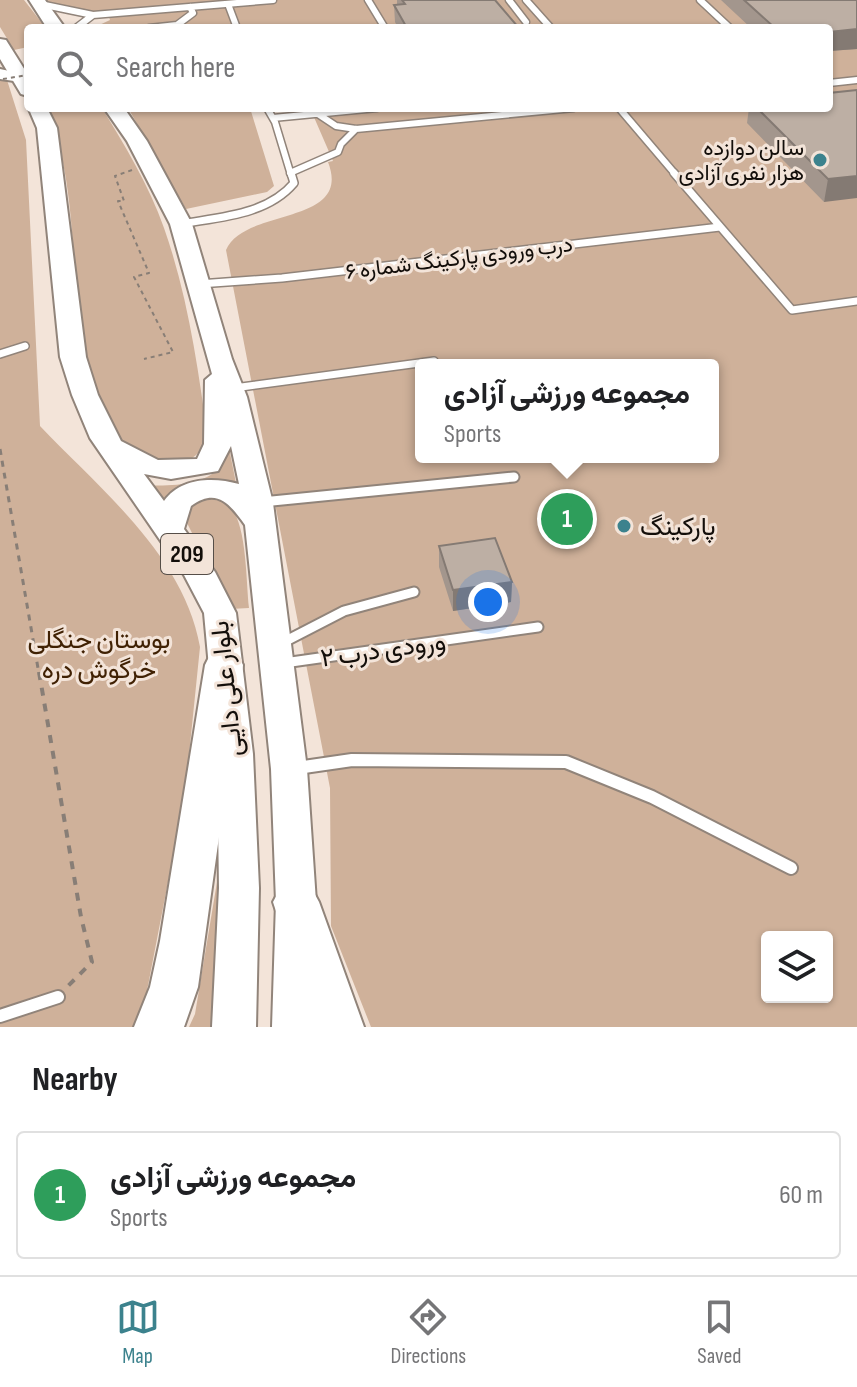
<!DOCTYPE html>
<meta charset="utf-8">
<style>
body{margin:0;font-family:"Sofia Sans Condensed",Vazirmatn,sans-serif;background:#f2f2f2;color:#202124}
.controls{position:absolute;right:24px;bottom:24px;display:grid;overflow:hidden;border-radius:8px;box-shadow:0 2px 6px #0004}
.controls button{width:72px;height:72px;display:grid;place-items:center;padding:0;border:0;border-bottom:2px solid #e0e0e0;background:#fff;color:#202124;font:40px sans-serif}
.you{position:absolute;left:488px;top:602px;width:28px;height:28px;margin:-20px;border:6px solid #fff;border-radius:50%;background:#1a73e8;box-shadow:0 0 0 12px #1a73e833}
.badge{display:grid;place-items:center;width:52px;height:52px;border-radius:50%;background:#3c828d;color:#fff;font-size:26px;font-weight:700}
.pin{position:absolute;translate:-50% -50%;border:4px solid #fff;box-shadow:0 2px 8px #0006}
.popup{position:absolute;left:415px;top:359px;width:304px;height:104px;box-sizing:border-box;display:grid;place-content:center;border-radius:8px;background:#fff;filter:drop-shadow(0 2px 6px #0005);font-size:26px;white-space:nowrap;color:#757577}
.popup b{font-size:30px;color:#202124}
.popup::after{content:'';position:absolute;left:50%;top:100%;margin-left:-16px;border:16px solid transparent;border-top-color:#fff}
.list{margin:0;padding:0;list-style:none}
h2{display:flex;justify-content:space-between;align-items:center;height:104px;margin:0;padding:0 32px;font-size:34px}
h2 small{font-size:26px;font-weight:400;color:#757577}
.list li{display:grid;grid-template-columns:52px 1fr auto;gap:24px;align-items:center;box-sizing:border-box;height:128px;margin:0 16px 16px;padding:0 16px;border:2px solid #e0e0e0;border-radius:8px}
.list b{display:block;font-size:30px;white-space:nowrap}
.list p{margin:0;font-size:26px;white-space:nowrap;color:#757577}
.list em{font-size:26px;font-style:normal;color:#757577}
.icon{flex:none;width:44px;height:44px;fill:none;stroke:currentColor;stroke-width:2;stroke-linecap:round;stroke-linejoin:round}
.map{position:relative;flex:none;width:857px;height:1027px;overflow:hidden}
.search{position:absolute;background:#fff;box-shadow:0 2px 6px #0004;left:24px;right:24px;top:24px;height:88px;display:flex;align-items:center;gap:20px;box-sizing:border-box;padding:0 28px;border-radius:8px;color:#757577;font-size:30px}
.sheet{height:248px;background:#fff}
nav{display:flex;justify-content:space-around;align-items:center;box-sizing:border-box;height:112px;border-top:2px solid #e0e0e0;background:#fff;font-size:22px;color:#757577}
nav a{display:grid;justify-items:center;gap:4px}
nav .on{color:#3c828d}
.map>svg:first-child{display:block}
.green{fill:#cfb19a;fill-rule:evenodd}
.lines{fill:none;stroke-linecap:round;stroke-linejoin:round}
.lane-far3-casing{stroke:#91847a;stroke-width:9}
.lane-far2-casing{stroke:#91847a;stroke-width:10}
.lane-far1-casing{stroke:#91847a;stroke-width:13}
.lane-casing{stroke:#91847a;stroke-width:16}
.secondary-casing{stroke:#91847a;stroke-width:4}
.primary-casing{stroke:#91847a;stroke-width:4}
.highway-casing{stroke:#91847a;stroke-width:4}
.path-far2{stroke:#887e76;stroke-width:2;stroke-dasharray:4 4;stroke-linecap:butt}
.path-far1{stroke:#887e76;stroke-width:3;stroke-dasharray:6 6;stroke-linecap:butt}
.path{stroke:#887e76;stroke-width:4;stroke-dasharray:8 8;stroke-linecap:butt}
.lane-far3{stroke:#fff;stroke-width:6}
.lane-far2{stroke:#fff;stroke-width:7}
.lane-far1{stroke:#fff;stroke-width:9}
.lane{stroke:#fff;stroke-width:12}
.secondary{fill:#fff;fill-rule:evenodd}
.primary{fill:#fff;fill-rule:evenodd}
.highway{fill:#fff;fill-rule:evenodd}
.path-bridge{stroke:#887e76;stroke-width:2;stroke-dasharray:4 4;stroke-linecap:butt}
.wall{fill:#a3968d}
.shaded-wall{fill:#847a73}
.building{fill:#bdafa4;stroke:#847a73;stroke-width:2}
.poi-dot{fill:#3c828d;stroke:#f3e4d9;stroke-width:3}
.labels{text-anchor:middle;stroke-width:6;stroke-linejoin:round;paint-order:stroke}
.far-poi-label{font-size:22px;fill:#130e0a;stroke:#f3e4d9;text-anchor:end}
.far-street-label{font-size:22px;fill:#130e0a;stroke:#f3e4d9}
.shield{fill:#f3e4d9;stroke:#564e48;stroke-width:2}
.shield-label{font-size:24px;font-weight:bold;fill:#130e0a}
.poi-label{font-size:26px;fill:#130e0a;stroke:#f3e4d9;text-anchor:start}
.park-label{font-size:26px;fill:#402103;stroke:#f3e4d9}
.street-label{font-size:26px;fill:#130e0a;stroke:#f3e4d9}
</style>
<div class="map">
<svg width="857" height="1027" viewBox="0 0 857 1027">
<rect width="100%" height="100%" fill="#f3e4d9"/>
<path class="green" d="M0 0H24L46 28H28V47L14 50 0 27Z
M46 0H857V1027H371L331 926 330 788 226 250C244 207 353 226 328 162L333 161 310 108H829V28H93L110 20 107 11C86 11 64 12 46 0ZM421 365H713V457H421ZM767 937H827V997H767Z
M0 78 7 80 26 140 40 426C101 490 184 556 200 647L185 794 140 1027H0Z
M46 108H102C125 146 149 185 164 228 188 296 198 368 208 439 200 455 185 468 165 464 158 463 121 444 116 439 110 433 107 419 103 411 60 316 88 204 46 108Z
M128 108H250L274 186 267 192 186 209Z
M228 443 237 488 169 505 139 485C164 486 209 488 223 462 226 457 227 449 228 443Z
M206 499C215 499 223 499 230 506 247 525 246 581 249 608L230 609 184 517 190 504Z
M217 882 221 911 217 1027H189L195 1014Z"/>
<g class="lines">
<g class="lane-far3-casing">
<path id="lane-far3" d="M368 0 385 28
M509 0 526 22
M526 0 551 28
M700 0 730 28
M40 4 93 15 76 28
M228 4 237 28
M93 15 273 0
M149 28 177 25 193 13 190 7
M829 83 857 80
M267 108 275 122 291 175
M619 108 676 175
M318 114 336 126 356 129 574 108
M273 118 377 108
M290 173 338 152 341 144 356 129"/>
</g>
<g class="lane-far2-casing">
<path id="lane-far2" d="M674 173 792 310 857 301
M181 224C220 217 267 215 294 183L291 173
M199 284 282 278 720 227
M0 354 25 346
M234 388 434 361"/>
</g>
<g class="lane-far1-casing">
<path id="lane-far1" d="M262 502 514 477
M280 644 344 611 414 592
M284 663 538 627"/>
</g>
<g class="lane-casing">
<path id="lane" d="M297 768 352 760 566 762 652 797 791 868
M0 1016 58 997"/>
</g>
<g class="secondary-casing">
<path id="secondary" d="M0 69 28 75V83L0 79Z"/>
</g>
<g class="primary-casing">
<path id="primary" d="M29 0H45L65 28H47Z
M0 39 6 40 28 75V96L21 94 0 59Z
M28 107 47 108 57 128 86 357 98 395 121 441 158 460 197 459 204 444 205 380 212 374 170 224 127 141 104 108H124L147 141 192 224 232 359 247 397 273 503 307 769 316 902V1027H272L276 902 271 769 245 525C230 504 217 487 191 506L184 529 215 572 236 613 253 754 259 888 256 1027H212L219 888 217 754 204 613 184 575 90 438 72 395 60 357 37 128ZM231 446 239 484C214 477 181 477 164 501L144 474 171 479 218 471Z"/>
</g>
<g class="highway-casing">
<path id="highway" d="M224 651 238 655 243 665 198 987 184 1027H134L150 987 160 941 205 665 210 655Z
M296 883 312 889 319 902 364 1027H314L273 902 280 889Z"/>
</g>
<path class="path-far2" d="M132 170 115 176 124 201H118L149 273 134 277 173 352 144 359"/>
<path class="path-far1" d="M0 449 39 674"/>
<path class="path" d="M39 672 81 917 92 962 67 987"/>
<use href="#lane-far3" class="lane-far3"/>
<use href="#lane-far2" class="lane-far2"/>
<use href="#lane-far1" class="lane-far1"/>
<use href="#lane" class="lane"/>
<use href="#secondary" class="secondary"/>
<use href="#primary" class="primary"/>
<use href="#highway" class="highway"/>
<path class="path-bridge" d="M3 79 28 75"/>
</g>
<path class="wall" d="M397 0H495L519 28H398L395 22 394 5 397 4Z
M721 0H857V49L829 51V28H751Z
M857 90 824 202 747 123 749 108H829Z
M439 546 512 582 511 602 453 611 439 567Z"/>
<path class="shaded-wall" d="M857 29V49L829 51V32Z
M857 176V198L824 202 828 179Z
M512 582 511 602 453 611V590Z"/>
<path class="building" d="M402 0H495L519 28H407L394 5 405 4Z
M744 0H857V29L829 32V28H775Z
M857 90V176L828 179 757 108H829V93Z
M495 538 512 582 453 590 439 546Z"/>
<g class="poi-dot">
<circle cx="820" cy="160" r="8"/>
<circle cx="624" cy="526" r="8"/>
</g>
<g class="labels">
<g class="far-poi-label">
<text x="804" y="155">سالن دوازده<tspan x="804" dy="25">هزار نفری آزادی</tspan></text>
</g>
<g class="far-street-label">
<text transform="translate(459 257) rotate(-7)" y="8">درب ورودی پارکینگ شماره ۶</text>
</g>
<rect class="shield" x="161" y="534" width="52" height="40" rx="6"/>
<g class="shield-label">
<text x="187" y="562">209</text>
</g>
<g class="poi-label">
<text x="640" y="535">پارکینگ</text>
</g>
<g class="park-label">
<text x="99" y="648">بوستان جنگلی<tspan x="99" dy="30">خرگوش دره</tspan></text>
</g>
<g class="street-label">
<text transform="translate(383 649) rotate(-8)" y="9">ورودی درب ۲</text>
<text transform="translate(226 689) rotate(-96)" y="9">بلوار علی دایی</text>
</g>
</g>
</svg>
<div class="controls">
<button><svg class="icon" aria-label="layers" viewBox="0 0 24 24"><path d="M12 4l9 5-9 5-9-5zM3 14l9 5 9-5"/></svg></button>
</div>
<div class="you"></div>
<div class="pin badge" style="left:567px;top:519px;background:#2e9e5b">1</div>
<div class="popup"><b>مجموعه ورزشی آزادی</b>Sports</div>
<div class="search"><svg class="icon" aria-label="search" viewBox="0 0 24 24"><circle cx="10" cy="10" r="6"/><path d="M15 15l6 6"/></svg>Search here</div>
</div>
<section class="sheet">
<h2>Nearby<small></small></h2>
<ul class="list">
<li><span class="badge" style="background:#2e9e5b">1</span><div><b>مجموعه ورزشی آزادی</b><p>Sports</p></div><em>60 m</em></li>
</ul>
</section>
<nav>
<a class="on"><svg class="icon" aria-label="map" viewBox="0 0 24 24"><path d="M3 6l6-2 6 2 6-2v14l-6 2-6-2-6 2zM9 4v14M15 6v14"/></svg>Map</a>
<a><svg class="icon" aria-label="directions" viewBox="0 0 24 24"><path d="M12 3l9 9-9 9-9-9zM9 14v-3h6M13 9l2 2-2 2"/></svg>Directions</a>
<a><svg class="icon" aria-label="saved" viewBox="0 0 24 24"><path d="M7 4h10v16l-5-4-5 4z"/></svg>Saved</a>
</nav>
